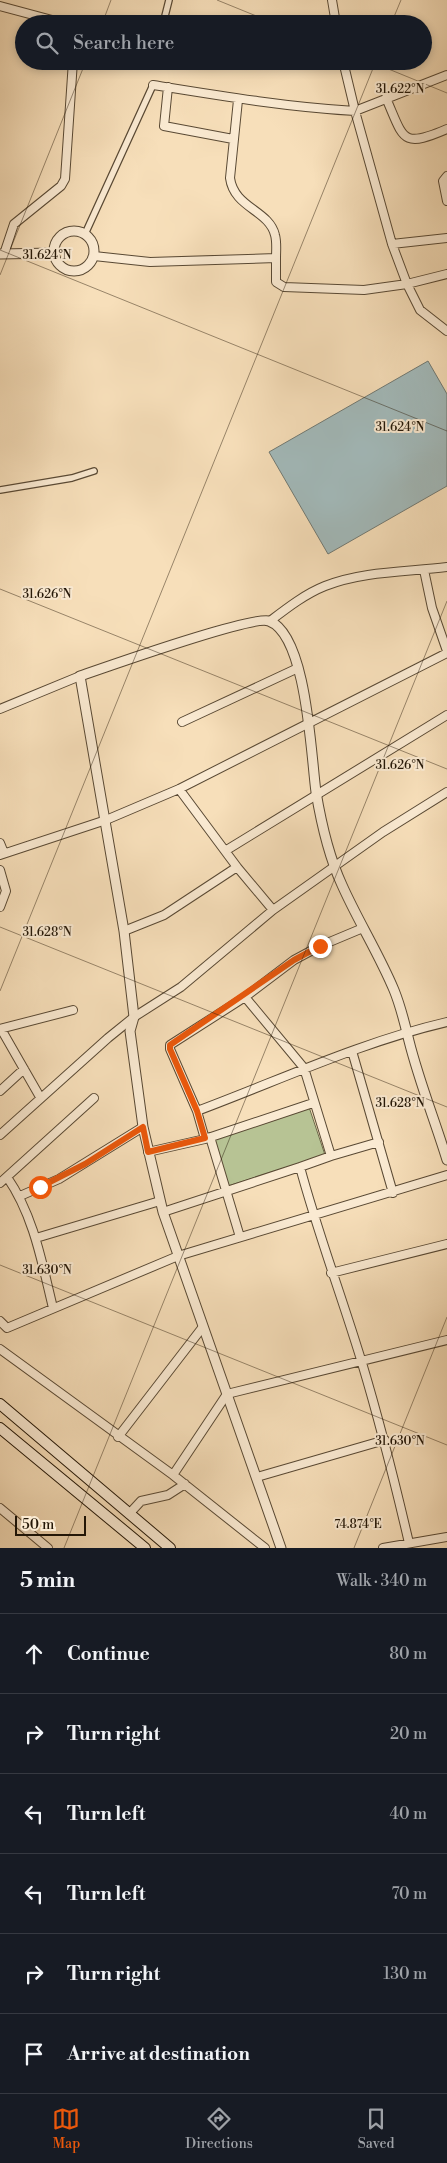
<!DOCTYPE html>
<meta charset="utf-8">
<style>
body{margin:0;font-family:"Libre Bodoni",serif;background:#242831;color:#f1f3f6}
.scale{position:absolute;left:15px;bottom:12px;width:71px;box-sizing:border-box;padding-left:5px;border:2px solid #241707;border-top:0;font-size:14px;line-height:18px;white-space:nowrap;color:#241707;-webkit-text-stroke:4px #faead2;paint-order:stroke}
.stop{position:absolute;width:15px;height:15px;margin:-11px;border:4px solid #ea580c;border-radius:50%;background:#fff}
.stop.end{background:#ea580c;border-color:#fff;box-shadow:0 1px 5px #0008}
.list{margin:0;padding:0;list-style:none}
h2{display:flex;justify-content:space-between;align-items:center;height:65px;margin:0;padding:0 20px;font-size:21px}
h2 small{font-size:16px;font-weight:400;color:#9ea1a6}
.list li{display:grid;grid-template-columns:32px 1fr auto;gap:15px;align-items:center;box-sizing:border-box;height:80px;padding:0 20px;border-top:1px solid #363941}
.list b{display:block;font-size:19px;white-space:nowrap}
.list em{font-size:16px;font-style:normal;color:#9ea1a6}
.icon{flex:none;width:28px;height:28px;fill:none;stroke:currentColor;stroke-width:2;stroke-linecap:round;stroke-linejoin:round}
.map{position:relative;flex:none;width:447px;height:1548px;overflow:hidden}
.search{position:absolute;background:#171b24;box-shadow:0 2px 8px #0003;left:15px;right:15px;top:15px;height:55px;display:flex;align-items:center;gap:12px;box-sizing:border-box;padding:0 18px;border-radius:28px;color:#9ea1a6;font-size:19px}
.sheet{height:545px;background:#171b24}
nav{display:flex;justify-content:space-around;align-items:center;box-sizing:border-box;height:70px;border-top:1px solid #363941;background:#171b24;font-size:14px;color:#9ea1a6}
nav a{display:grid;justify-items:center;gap:2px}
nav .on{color:#ea580c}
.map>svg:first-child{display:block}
.green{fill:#b7c394;stroke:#6e6d4e}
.water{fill:#a2babb;stroke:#707973}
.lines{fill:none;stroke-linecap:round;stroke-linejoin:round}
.pedestrian-casing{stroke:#594934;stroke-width:8}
.minor-casing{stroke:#594934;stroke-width:10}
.tertiary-casing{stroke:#594934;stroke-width:11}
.secondary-casing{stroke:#241707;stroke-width:12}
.pedestrian{stroke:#faead2;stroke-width:5.5}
.minor{stroke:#faead2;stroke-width:8}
.tertiary{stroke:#faead2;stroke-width:9}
.secondary{stroke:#faead2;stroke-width:10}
.route{stroke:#ea580c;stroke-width:6}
.ticks{fill:none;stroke:#241707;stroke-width:1;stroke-opacity:0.45}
.ticks-label{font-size:12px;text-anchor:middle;fill:#241707;stroke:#faead2;stroke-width:4;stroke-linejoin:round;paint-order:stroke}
</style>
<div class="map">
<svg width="447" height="1548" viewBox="0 0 447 1548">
<rect width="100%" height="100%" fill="#f7dfba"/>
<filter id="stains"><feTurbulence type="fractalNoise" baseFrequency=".004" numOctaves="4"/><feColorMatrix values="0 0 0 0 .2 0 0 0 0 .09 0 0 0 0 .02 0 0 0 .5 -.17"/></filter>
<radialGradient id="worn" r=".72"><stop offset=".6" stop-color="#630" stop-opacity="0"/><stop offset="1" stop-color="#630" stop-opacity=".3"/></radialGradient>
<path class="green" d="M309 1107 325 1155 228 1186 213 1138Z"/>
<path class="water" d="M428 361 447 394V486L328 554 269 452Z"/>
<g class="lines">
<g class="pedestrian-casing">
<path id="pedestrian" d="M163 24 169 0
M85 234 153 85
M0 490 72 478 94 471"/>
</g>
<g class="minor-casing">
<path id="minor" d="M332 0 336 24
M0 6 67 24
M343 61 355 111 447 75
M168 87 164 126 233 139
M386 98C404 139 401 149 447 129
M238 100 230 178C234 208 269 210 275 235 277 242 276 251 276 258
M447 176 443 181 447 201
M392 244 447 238
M4 254 14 224 61 186 65 179 73 61
M94 256 150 262 276 258V282L284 287 364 290 407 284 392 244 355 111C287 107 221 96 153 85
M447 274 407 284 420 310 447 331
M424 570 432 608 447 651
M270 621C287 608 305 594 325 586 363 571 407 572 447 567
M0 709 80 676
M182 722 298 668
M179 789 237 867
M0 843 4 853
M225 851 447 715
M0 855 106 820 179 789 447 653
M0 870 6 891 0 907
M124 931 164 915 237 867 273 910
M245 997 294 960 320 946 363 928
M0 1029 73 1010
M1 1029 40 1097
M352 1051 393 1193
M0 1091 24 1069
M197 1111 170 1049V1045L245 997 304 1068 331 1156 300 1167C318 1234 342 1297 362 1363 380 1423 395 1483 409 1543
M0 1135 108 1038 134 1017 181 987 273 910 383 832 447 792
M210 1137 240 1237
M205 1139 313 1103
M148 1152 205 1139 197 1111C280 1080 361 1042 447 1022
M331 1156 379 1142
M7 1177C34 1216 42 1263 53 1308
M0 1183 94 1098
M20 1196 59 1179 143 1127
M163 1212 300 1167
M36 1238 160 1201
M331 1273 447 1244
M0 1321 7 1328 178 1256 447 1175
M0 1349 173 1475 265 1548
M118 1437 202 1328
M173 1475 227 1394 447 1340
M257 1477 385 1440
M0 1508 48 1548
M129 1514 141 1501 168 1495 185 1484
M383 1548 447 1537"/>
</g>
<g class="tertiary-casing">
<path id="tertiary" d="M54 251a20 20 0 1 1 40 0a20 20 0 1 1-40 0Z
M0 254 54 253
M281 1548 163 1212 143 1127 130 1031 134 1017 124 931 80 676C106 667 253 615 269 621 307 635 311 756 316 792 321 822 329 857 342 885 358 921 379 954 394 990 401 1007 405 1024 409 1041 419 1081 435 1121 447 1160"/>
</g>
<g class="secondary-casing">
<path id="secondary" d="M0 1404 170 1548
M0 1428 145 1548"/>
</g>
<use href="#pedestrian" class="pedestrian"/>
<use href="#minor" class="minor"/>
<use href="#tertiary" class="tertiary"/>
<use href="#secondary" class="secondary"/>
</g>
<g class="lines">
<path class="route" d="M40 1187 85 1164 143 1127 148 1152 205 1138 197 1111 170 1049V1045L294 960 320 946"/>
</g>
<path class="ticks" d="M217 0 276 24M102 24 111 0M391 24 401 0M369 61 447 93M0 250 447 431M0 275 86 61M0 589 447 769M0 927 447 1107M0 991 376 61M0 1265 447 1445M64 1548 447 601M354 1548 447 1317"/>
<g class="ticks-label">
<text x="400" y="93">31.622°N</text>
<text x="47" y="259">31.624°N</text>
<text x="400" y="431">31.624°N</text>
<text x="47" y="598">31.626°N</text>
<text x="400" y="769">31.626°N</text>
<text x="47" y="936">31.628°N</text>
<text x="400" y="1107">31.628°N</text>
<text x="47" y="1274">31.630°N</text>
<text x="400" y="1445">31.630°N</text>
<text x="358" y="1528">74.874°E</text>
</g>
<rect width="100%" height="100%" filter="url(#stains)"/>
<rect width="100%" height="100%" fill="url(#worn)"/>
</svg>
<div class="scale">50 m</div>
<div class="stop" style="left:40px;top:1187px"></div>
<div class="stop end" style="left:320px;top:946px"></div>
<div class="search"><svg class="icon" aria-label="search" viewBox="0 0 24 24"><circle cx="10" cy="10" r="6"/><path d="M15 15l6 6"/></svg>Search here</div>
</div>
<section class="sheet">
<h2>5 min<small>Walk · 340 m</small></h2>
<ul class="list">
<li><svg class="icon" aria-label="ahead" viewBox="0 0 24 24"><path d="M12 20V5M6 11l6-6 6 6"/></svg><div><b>Continue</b></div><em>80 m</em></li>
<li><svg class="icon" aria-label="right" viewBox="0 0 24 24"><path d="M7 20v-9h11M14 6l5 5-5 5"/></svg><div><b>Turn right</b></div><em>20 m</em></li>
<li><svg class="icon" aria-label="left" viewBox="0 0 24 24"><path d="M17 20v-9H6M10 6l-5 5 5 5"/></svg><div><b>Turn left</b></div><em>40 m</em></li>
<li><svg class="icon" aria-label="left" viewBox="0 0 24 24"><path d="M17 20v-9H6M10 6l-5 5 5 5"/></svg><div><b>Turn left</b></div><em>70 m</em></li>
<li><svg class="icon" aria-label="right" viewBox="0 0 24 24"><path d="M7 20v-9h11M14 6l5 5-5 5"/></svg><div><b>Turn right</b></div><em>130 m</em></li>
<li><svg class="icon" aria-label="arrive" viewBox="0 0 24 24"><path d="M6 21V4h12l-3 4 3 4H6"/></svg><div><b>Arrive at destination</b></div></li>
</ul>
</section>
<nav>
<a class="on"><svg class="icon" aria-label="map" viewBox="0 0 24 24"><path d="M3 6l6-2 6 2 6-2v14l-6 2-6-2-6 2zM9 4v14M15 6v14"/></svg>Map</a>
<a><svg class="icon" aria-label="directions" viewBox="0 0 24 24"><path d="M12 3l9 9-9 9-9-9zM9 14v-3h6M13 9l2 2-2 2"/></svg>Directions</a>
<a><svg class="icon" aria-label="saved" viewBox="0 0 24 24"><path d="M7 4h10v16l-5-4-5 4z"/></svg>Saved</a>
</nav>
